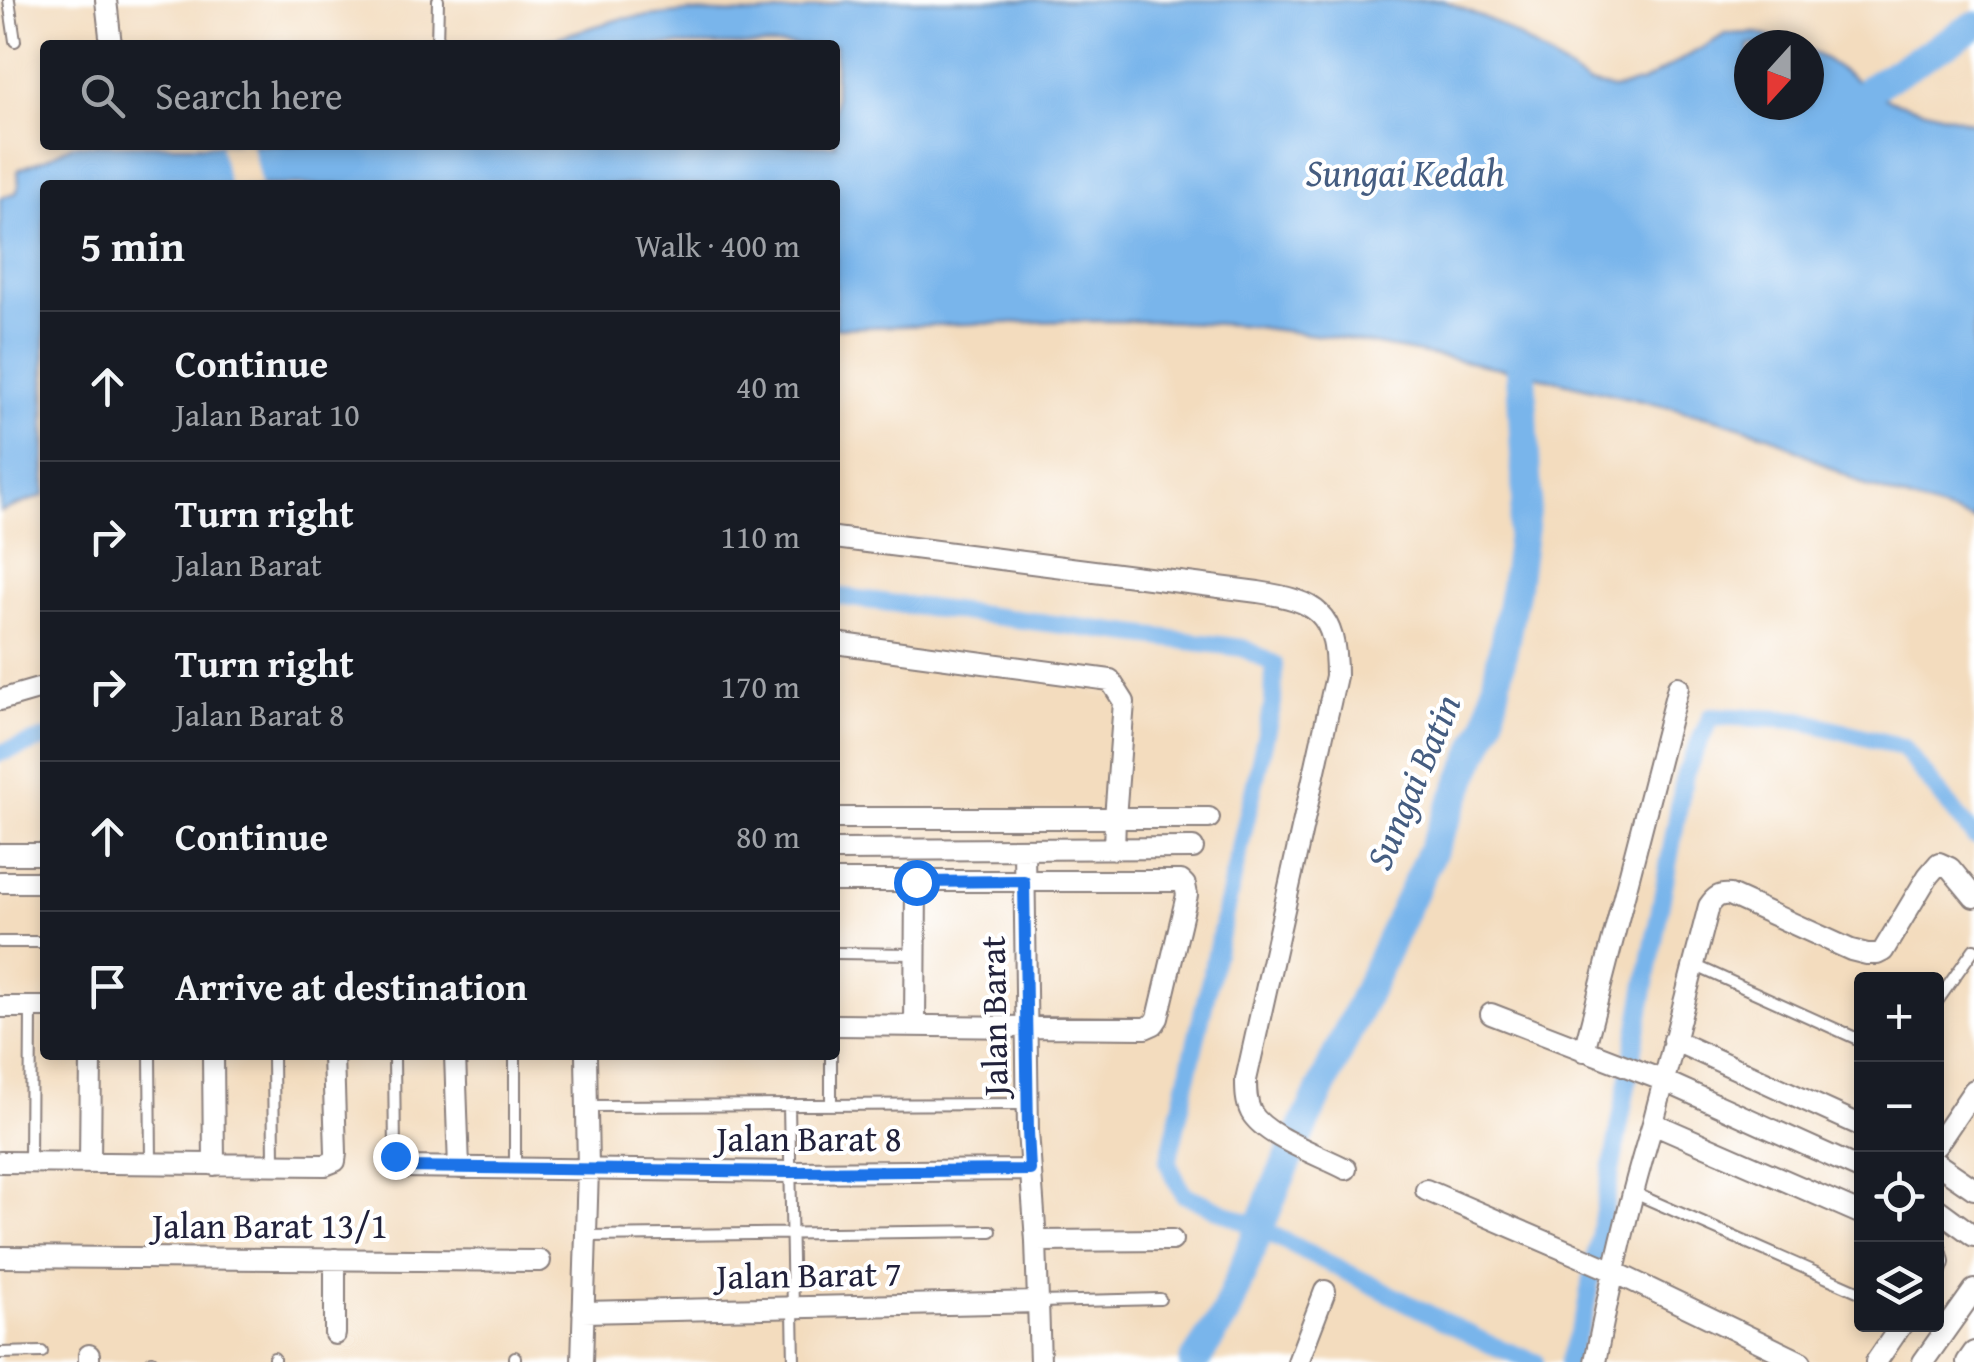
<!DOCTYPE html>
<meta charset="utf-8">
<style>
body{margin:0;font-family:"Gentium Book Plus",serif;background:#20242c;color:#f1f3f6}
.controls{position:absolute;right:30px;bottom:30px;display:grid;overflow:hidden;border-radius:10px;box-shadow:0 5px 15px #0003}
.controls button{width:90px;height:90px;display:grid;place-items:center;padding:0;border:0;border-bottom:2px solid #363941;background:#171b24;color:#f1f3f6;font:50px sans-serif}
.compass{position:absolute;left:1734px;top:30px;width:90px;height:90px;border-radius:50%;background:#171b24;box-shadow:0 5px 15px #0003;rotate:201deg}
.stop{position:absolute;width:30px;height:30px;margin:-22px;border:8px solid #1a73e8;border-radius:50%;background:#fff}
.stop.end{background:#1a73e8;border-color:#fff;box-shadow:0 2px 10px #0008}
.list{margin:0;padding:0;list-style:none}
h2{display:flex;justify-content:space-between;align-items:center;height:130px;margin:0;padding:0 40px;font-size:42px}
h2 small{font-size:32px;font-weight:400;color:#9ea1a6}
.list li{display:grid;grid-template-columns:65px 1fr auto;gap:30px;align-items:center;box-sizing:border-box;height:150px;padding:0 40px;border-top:2px solid #363941}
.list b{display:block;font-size:38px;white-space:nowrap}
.list p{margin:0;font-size:32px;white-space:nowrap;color:#9ea1a6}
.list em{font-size:32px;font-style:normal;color:#9ea1a6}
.icon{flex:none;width:55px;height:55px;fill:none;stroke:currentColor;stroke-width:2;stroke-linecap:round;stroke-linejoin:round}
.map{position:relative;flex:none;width:1974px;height:1362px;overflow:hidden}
.search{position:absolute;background:#171b24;box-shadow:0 5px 15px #0003;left:40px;top:40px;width:800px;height:110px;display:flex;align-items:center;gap:25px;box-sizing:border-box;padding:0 35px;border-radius:10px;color:#9ea1a6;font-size:38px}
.panel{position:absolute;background:#171b24;box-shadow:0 5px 15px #0003;left:40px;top:180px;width:800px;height:880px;border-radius:10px}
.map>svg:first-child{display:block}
.water{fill:#79b5eb;stroke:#4e6c93;stroke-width:2.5}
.pier{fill:#f3dcbe}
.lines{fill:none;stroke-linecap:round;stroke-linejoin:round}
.canal{stroke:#79b5eb;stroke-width:18}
.river{stroke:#79b5eb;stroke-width:30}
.service-casing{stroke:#8a7f7c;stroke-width:14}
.minor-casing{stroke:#8a7f7c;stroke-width:24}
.service{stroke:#fff;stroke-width:10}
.minor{stroke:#fff;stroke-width:20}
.route{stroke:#1a73e8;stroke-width:12}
.labels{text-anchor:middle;stroke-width:8;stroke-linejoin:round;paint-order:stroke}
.street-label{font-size:35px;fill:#22223b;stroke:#fff}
.water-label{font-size:38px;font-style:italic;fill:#455d81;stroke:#fff}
</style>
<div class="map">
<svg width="1974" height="1362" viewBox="0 0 1974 1362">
<rect width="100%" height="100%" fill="#fff"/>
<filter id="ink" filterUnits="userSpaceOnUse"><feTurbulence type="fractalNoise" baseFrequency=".01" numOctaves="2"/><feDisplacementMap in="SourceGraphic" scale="20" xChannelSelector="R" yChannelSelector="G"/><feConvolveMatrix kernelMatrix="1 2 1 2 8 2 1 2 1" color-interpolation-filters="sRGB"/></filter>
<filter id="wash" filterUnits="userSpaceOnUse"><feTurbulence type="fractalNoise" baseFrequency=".0048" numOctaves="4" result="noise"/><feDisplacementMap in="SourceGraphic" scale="40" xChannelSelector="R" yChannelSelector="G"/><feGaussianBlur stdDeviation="2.25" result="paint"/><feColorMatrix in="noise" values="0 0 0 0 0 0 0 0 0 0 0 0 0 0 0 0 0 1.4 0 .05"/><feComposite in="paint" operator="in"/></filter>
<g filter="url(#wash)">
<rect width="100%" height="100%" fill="#f3dcbe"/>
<path class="water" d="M846 0H1443L1499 24 1588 84 1613 89 1641 83 1726 34 1757 33 1796 45H1749V105H1809V51L1825 59 1869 89 1892 101 1974 123V520L1868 487 1771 436 1717 419 1521 372 1346 339 1240 325 1160 321H1067L835 328V185H45V495L0 512V198L16 193 19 186 18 171 20 169 43 160 72 145H835V45H531L620 19 687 12 751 14 801 11Z"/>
<path class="pier" d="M220 145H252L261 185H229Z"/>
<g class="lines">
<path class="canal" d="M835 596 1243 648 1274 664 1273 703 1168 1163 1183 1194 1259 1228 1489 1344 1535 1362
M0 753 45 739
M1568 1362 1585 1312 1685 774 1711 716 1801 720 1902 747 1974 836"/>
<path class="river" d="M1846 121 1869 89 1974 26
M1194 1362 1225 1315 1277 1184 1432 850 1489 722 1515 587 1527 496 1521 372 1534 336"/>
</g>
</g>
<g filter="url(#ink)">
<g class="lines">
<g class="service-casing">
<path id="service" d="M9 0 15 41
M437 45 438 0
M0 942H45
M835 953 915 954
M1694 965 1862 1041
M1936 1003 1974 949
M150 1055 151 1163
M273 1055 274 1164
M394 1055 395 1156 397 1163
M789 1105 794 1362
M831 1105V1055
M586 1106 1027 1104
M30 1162 31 1007
M515 1168V1055
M1634 1193 1862 1293
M586 1236 991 1231
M1039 1302 1160 1299
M0 1353 42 1352
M515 1357V1362
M152 1361V1362
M274 1362V1358"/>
</g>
<g class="minor-casing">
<path id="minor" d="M106 0 111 45
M835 538 1258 592C1317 601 1336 612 1336 676L1246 1080C1246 1091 1246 1102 1251 1112 1265 1137 1320 1155 1346 1169
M835 643 1110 680 1124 702 1115 818 1114 849
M0 700 45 687
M835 818H1209
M1024 849 1028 1131 1036 1241 1040 1362
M835 850 1193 848
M0 854H45
M835 881H1181L1185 885 1187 895 1158 1018 1154 1024 1145 1028 835 1025
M0 882H45
M0 1007H45
M1491 1014 1662 1080 1862 1170
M915 1026 916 881
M1673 1040 1862 1126
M1584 1051 1678 687
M213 1055 214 1165
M455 1055 459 1168
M1936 1146 1974 1090
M0 1162 325 1165 335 1161 336 1153 333 1055
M90 1163 91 1055
M397 1163 401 1167 790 1172 1031 1170
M1936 1163 1974 1189
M1426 1190 1602 1266 1801 1362
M1936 1208 1974 1236
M1862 1214 1653 1123 1709 906C1715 897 1719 894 1730 895L1851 950 1867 954H1877L1883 951 1928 876 1939 863 1950 868 1974 897
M1036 1241 1172 1240
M1936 1250 1939 1262 1936 1270
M0 1257 540 1261
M335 1259V1334
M583 1312 1038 1302
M89 1362V1355
M582 1362 588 1169 586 1055
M1298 1362 1325 1291
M1595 1362C1611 1280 1628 1203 1653 1123
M1876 1362 1902 1324
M1923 1362 1974 1290
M1967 1362 1974 1352"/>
</g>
<use href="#service" class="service"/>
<use href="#minor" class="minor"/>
</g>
</g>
<g class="lines" filter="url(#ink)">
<path class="route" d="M395 1156 397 1164 401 1167 790 1172 1030 1170 1028 1131 1024 881 916 882"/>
</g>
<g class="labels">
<g class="street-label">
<text transform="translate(994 1016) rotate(-91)" y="12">Jalan Barat</text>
<text x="809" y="1151">Jalan Barat 8</text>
<text x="270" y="1238">Jalan Barat 13/1</text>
<text transform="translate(809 1275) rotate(-1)" y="12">Jalan Barat 7</text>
</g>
<g class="water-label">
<text x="1405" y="186">Sungai Kedah</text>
<text transform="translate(1413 782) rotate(-67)" y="13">Sungai Batin</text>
</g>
</g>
</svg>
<div class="controls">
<button>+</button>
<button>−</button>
<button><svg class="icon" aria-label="locate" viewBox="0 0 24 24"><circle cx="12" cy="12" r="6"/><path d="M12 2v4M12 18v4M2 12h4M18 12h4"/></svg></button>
<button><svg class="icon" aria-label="layers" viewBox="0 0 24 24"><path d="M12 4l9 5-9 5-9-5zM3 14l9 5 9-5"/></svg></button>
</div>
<svg class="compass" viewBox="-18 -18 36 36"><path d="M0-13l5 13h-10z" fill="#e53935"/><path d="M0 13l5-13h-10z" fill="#9ea1a6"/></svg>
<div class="stop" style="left:916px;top:882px"></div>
<div class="stop end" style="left:395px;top:1156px"></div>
<div class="search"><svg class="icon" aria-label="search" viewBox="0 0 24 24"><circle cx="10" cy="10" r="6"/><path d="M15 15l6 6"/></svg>Search here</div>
<section class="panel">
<h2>5 min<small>Walk · 400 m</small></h2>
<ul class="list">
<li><svg class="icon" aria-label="ahead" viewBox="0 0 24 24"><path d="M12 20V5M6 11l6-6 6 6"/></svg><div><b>Continue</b><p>Jalan Barat 10</p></div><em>40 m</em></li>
<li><svg class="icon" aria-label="right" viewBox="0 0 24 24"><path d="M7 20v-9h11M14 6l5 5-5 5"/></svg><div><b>Turn right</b><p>Jalan Barat</p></div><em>110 m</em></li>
<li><svg class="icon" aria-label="right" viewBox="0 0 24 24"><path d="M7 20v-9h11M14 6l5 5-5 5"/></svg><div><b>Turn right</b><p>Jalan Barat 8</p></div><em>170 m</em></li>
<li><svg class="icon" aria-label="ahead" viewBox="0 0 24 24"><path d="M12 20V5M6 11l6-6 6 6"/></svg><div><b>Continue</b></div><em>80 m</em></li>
<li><svg class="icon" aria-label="arrive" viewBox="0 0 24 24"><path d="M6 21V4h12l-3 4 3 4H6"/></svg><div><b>Arrive at destination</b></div></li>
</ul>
</section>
</div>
